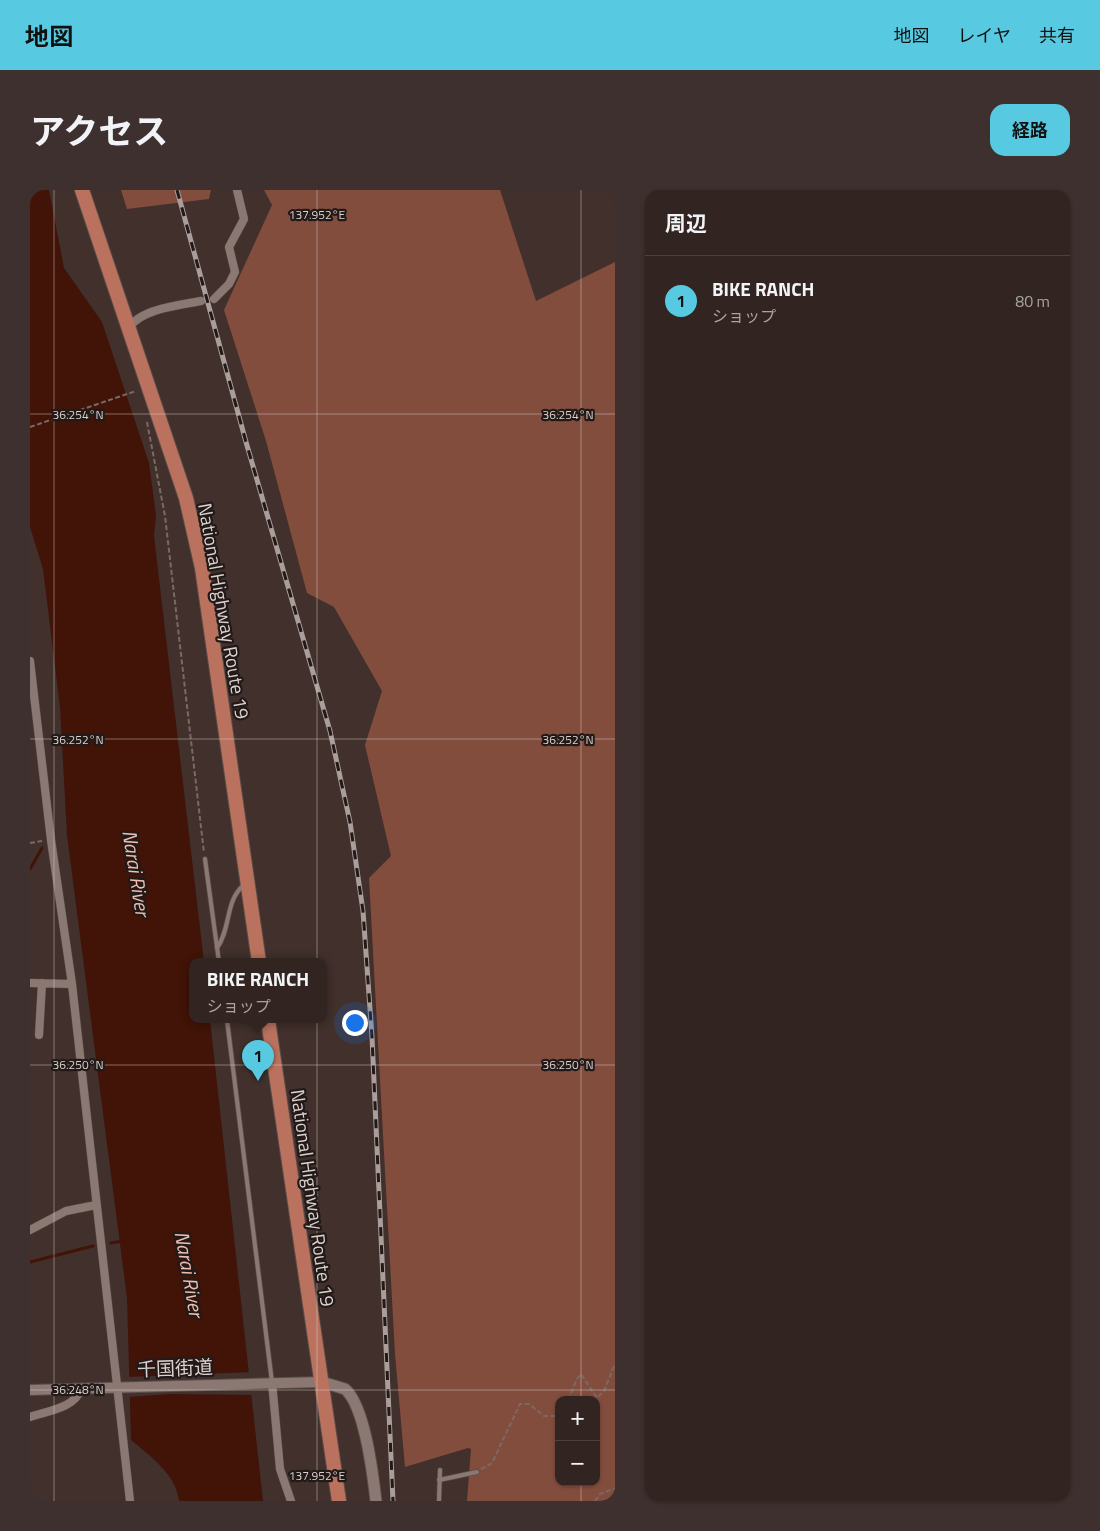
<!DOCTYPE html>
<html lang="ja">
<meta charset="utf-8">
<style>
body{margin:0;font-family:"Titillium Web","Noto Sans JP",sans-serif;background:#3d302e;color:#f1f3f6}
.controls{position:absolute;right:15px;bottom:15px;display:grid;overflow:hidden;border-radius:10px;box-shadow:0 1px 4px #0004}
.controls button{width:45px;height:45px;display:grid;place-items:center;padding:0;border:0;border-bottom:1px solid #4c413f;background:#312421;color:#f1f3f6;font:25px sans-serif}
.you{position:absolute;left:324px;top:832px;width:18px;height:18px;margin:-12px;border:4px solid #fff;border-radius:50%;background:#1a73e8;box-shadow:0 0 0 8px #1a73e833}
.badge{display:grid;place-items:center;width:32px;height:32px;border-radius:50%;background:#57c9e1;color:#111;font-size:16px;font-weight:700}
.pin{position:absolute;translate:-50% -41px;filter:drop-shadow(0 1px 2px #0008)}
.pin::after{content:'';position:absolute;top:26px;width:18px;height:15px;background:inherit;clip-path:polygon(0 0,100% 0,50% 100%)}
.popup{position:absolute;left:159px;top:768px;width:138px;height:65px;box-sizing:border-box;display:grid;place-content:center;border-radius:10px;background:#312421;filter:drop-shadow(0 1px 4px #0005);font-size:16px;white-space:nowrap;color:#a8a4a5}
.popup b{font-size:19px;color:#f1f3f6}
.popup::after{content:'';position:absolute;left:50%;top:100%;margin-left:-10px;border:10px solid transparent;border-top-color:#312421}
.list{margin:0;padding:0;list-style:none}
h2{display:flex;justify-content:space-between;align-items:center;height:65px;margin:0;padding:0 20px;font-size:21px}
h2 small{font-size:16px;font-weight:400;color:#a8a4a5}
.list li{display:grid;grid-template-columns:32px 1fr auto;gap:15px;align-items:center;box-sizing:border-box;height:90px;padding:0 20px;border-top:1px solid #4c413f}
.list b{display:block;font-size:19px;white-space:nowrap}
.list p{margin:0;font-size:16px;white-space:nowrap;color:#a8a4a5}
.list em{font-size:16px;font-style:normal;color:#a8a4a5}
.map{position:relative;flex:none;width:585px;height:1311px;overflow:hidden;border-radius:15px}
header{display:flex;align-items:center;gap:30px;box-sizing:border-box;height:70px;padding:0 25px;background:#57c9e1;color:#111}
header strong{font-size:24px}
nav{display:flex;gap:28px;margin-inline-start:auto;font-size:18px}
.intro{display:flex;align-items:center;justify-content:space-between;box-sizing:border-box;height:120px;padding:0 30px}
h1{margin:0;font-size:35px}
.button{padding:12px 22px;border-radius:15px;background:#57c9e1;color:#111;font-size:18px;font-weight:700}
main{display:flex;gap:30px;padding:0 30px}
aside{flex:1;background:#312421;border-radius:15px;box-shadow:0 1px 4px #0004}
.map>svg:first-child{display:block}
.green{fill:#834d3e;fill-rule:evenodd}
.water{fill:#421307}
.pier{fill:#41302c}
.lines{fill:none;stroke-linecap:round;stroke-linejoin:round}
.stream{stroke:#421307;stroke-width:3}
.service-casing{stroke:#5a4c48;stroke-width:5.5}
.minor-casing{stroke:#5a4c48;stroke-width:9}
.tertiary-casing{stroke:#5a4c48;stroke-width:12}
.secondary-casing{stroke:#5a4c48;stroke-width:13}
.trunk-casing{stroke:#5a4c48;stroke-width:16}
.path{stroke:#796a66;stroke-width:2;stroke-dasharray:5 2.5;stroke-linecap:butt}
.service{stroke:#8b7873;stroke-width:4}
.minor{stroke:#8b7873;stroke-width:8}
.tertiary{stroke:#8b7873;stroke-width:10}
.secondary{stroke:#8b7873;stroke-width:11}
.trunk{stroke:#ba725e;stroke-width:14}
.rail-casing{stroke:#aa9d9a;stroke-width:5}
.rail{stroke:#221a18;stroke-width:3;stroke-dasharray:9;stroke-linecap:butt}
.ticks{fill:none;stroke:#dcd1ce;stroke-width:1;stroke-opacity:0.45}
.labels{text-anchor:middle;stroke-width:4.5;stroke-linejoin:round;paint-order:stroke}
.street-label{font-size:19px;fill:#dcd1ce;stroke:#221a18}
.water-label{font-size:20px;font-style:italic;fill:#f0bdae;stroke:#221a18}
.ticks-label{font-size:12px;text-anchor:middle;fill:#dcd1ce;stroke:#221a18;stroke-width:4.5;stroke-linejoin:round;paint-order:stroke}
</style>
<header>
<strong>地図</strong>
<nav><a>地図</a><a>レイヤ</a><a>共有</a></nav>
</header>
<div class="intro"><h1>アクセス</h1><a class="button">経路</a></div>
<main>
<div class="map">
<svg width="585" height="1311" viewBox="0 0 585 1311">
<rect width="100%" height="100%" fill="#41302c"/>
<path class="green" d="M91 0H181L179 9 97 19Z
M234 0H470L506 111 585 72V1311H437L441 1259 438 1258 375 1277 365 1164 339 688 361 666 335 555 352 501 304 417 277 403 236 251 194 120 242 15ZM529 1210H566V1292H529Z"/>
<path class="water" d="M0 0H19L34 78 72 132 119 273 126 325 124 346 174 772H163V830H180L233 1311H149C146 1284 120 1266 101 1250L97 1108 37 645 30 517 13 379 0 337Z"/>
<path class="pier" d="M222 1182 224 1205 141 1204 97 1207V1187Z"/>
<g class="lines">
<path class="stream" d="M0 679 12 658
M81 1053 93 1051
M0 1072 63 1056"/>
<g class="service-casing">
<path id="service" d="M175 669 189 772
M187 758C201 739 195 710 214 695
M197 830 242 1192
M409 1290 447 1282
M409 1311 410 1280"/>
</g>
<g class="minor-casing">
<path id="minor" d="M184 109 199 94 205 82 199 57 214 29 207 0
M99 138C110 119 150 115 171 111
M0 471 21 650 42 794 100 1311
M0 793 42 794
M9 845 12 793
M0 1040 36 1021 66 1015
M242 1192 250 1279 261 1311
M0 1227C17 1221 45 1218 51 1199"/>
</g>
<g class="tertiary-casing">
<path id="tertiary" d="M0 1200 292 1192"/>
</g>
<g class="secondary-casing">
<path id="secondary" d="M292 1192 315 1199C335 1216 343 1285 346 1311"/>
</g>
<g class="trunk-casing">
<path id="trunk" d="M52 0 156 308 172 378 229 772
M238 830 309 1311"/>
</g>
<path class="path" d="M117 232 135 326 174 663
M0 237 106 201
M0 653 12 651
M538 1210 547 1189 551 1184 567 1208 574 1201 585 1174
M451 1279 462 1273 490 1214H499L514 1226H529
M565 1311 570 1304 585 1298"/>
<use href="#service" class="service"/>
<use href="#minor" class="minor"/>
<use href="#tertiary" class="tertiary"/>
<use href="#secondary" class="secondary"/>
<use href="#trunk" class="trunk"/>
<g class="rail-casing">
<path id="rail" d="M147 0 216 252 300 541 320 632 333 721 342 847 363 1311"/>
</g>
<use href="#rail" class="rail"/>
</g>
<path class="ticks" d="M24 0V1311M287 0V1311M551 0V1210M0 224H585M0 549H585M0 875H585M0 1200H585M551 1292V1311"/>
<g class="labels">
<g class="street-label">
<text transform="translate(194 421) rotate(80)" y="7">National Highway Route 19</text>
<text transform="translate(283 1008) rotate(82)" y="7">National Highway Route 19</text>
<text transform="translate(145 1178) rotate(-2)" y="7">千国街道</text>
</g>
<g class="water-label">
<text transform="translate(106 683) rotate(81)" y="7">Narai River</text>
<text transform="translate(159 1084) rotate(80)" y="7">Narai River</text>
</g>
</g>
<g class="ticks-label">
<text x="287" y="29">137.952°E</text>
<text x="48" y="229">36.254°N</text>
<text x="538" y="229">36.254°N</text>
<text x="48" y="554">36.252°N</text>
<text x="538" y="554">36.252°N</text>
<text x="48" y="879">36.250°N</text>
<text x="538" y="879">36.250°N</text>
<text x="48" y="1204">36.248°N</text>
<text x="287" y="1290">137.952°E</text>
</g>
</svg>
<div class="controls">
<button>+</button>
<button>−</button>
</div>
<div class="you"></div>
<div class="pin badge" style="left:228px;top:891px">1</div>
<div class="popup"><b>BIKE RANCH</b>ショップ</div>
</div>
<aside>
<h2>周辺<small></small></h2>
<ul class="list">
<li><span class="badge">1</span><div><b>BIKE RANCH</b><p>ショップ</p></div><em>80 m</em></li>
</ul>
</aside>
</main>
